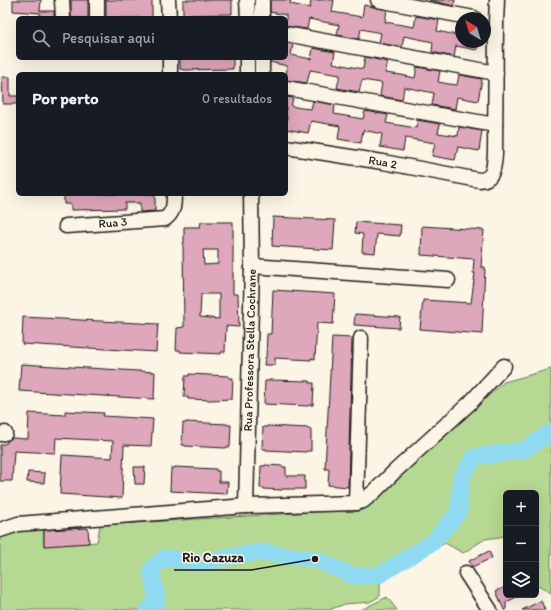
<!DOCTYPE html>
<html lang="pt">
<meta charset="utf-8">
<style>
body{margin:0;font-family:Itim,sans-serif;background:#242831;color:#f1f3f6}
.controls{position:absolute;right:12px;bottom:12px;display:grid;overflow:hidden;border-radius:6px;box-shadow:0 4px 16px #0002}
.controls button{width:36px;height:36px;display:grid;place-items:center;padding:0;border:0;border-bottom:1px solid #363941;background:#171b24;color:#f1f3f6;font:20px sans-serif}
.compass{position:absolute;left:455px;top:12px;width:36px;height:36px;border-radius:50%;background:#171b24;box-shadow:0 4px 16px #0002;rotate:322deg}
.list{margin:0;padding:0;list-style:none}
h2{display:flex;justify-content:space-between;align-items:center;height:52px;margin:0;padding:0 16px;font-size:17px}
h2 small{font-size:13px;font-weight:400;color:#9ea1a6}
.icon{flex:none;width:22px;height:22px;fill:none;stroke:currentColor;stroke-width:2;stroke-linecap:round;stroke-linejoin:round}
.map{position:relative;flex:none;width:551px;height:610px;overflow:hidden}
.search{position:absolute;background:#171b24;box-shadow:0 4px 16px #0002;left:16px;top:16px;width:272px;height:44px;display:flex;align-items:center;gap:10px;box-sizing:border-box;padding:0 14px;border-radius:6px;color:#9ea1a6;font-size:15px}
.panel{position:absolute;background:#171b24;box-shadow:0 4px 16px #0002;left:16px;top:72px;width:272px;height:124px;border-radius:6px}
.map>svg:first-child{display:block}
.green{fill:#b5d892;stroke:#687a57}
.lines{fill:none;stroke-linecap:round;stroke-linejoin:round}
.river{stroke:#90daf1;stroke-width:17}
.building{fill:#dfa7bb;stroke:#1c1c1c;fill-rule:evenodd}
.minor-casing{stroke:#1c1c1c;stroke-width:17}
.minor{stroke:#fcf5e5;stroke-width:14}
.labels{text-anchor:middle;stroke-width:3;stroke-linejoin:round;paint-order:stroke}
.street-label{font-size:12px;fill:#1c1c1c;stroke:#fcf5e5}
.leader{fill:none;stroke:#1c1c1c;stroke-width:1.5}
.callout-dot{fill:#1c1c1c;stroke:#fcf5e5;stroke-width:1.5}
.callout-label{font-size:13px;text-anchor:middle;font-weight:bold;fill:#1c1c1c;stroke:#fcf5e5;stroke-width:3;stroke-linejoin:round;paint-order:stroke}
</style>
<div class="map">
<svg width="551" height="610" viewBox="0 0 551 610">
<rect width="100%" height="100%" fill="#fcf5e5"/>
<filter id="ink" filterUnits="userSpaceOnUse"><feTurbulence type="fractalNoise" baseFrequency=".025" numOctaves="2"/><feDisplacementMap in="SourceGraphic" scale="8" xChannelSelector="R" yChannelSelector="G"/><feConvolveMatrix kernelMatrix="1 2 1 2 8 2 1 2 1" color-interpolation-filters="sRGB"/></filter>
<g filter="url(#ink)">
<path class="green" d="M551 369V593L536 585V493H506V536L485 539 463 553 445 543 380 582V596L370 602 345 604 329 610H0V537L17 531 43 525 44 546 97 542 100 525 362 509 504 382Z
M387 597 397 610H361Z"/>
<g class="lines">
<path class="river" d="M148 610 157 601 151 569 164 558 202 562 260 552 315 559 353 576 379 575 433 542 459 511 461 478 474 457 524 450 551 432"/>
</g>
<path class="building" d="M13 0H41L40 11H54V18H40V13L13 11Z
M71 0H88V18H71Z
M106 0H152V18H106Z
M183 0H232V14L183 15Z
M270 0H291L290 4 310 8 311 0H334L332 12 362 17 364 5 387 10 385 22 414 27 416 16 439 20 437 31 461 36V42H478L477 50 456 46 454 57 432 52 433 42 404 36 402 47 379 43 381 33 361 29 359 39 337 35 339 25 309 19 307 29 286 26V15L270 12Z
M429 0H455L454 6Z
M286 43 293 44 291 55 311 59 313 48 335 52 333 63 363 69 365 57 388 62 385 73 401 75 415 78 417 67 440 71 438 82 449 84 457 85 459 75 482 79 478 101 457 97 455 109 432 105 434 93 404 87 402 100 380 96 382 83 362 80 359 92 337 88 340 75 310 70 307 83 286 80 287 66 270 62V58H286Z
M180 58H233V69L184 70 180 69Z
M2 77H10V96H18V104H3Z
M286 97 293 98 291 106 301 108 311 109 313 101 335 105 334 114 363 119 365 111 388 115 386 123 416 128 417 120 440 124 438 133 458 136 459 127 482 131 479 151 458 147 455 160 432 156 435 143 405 138 403 151 380 147 382 134 363 130 361 143 338 139 340 126 311 121 308 133 286 129 287 116H286Z
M64 194H155V211L140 212V203H125V209L71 210V204H64Z
M273 217 335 220 333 250 272 246Z
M201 222H233V294H238L239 327 226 326 225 352H221V354L180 352V350H176L177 328 184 327 183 243H184V227H200ZM203 250H218V264L204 265ZM201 294H219V319L200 317Z
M356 222 401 225 400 236 377 234 375 253 362 252 363 234 355 233Z
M422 226 484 230 481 267H485L482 334 420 329 423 300 471 303 475 273H473L474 259 421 255Z
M273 290 335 294 333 324 317 323 315 359 311 358V360L275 358V365H264L265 358H266L267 334H271Z
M355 314 400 317 399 328 354 325Z
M23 317 158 324 156 352 22 344Z
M332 337 352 338 348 487 328 485 329 469H325Z
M21 364 155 372 154 399 19 391Z
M189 374 229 376V378H233L232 399 211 400 188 399V397H184L185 376H189Z
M269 380 310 381V383H314L313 405H309L308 406 264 404 265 381H269Z
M65 411 104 413 103 416 153 419 151 446 124 445 122 498 60 494 62 455 112 458 113 441 56 438 55 453 14 451 12 481H0V445L7 443V441L12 438 28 439 29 413 65 415Z
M186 422 227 424V425H231L230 447H226V448L185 446V445H182L183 423H186Z
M267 426 308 428V429H311V451H307L306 452 266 450V449H262L263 427H267Z
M265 465 283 466V467H286V476H305V489H282V490L264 489V488H260L261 466H265Z
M134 467H145L144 484H135Z
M175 467 216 469V471H219V482H228L227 494 170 491 171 468H175Z
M28 472 45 473 44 483 27 482Z
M88 528 89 543 44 546V530Z
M489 551 492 558 472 567 469 561Z
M506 587V595H521L506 602V610H504L496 591Z
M541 601 545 610H522Z"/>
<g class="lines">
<g class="minor-casing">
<g id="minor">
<path d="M62 0 63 18"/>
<path d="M168 0 169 18"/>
<path d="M247 0 248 18"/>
<path d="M378 0 474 18"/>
<path d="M97 18V0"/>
<path d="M262 18V0"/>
<path d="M286 34 496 73"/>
<path d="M170 58V74"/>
<path d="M262 58V74"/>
<path d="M247 74V58"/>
<path d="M286 88 495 125"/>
<path id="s1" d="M286 147 383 162 479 180C494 180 494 166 495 154L496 22 497 0"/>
<path id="s2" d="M66 226 165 219C174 212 174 205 174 194"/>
<path d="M252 266 448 280"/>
<path d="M0 434 5 433"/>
<path d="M356 503 361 338"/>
<path id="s3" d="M246 506 252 266 251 194"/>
<path d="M0 530 18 524 246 506 356 503 363 501 375 491 394 472 471 402 504 366"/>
<path d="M466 573 490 610"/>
</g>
</g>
<use href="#minor" class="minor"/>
</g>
</g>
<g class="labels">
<g class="street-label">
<text dy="4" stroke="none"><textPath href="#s1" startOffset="98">Rua 2</textPath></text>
<text dy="4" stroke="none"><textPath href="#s2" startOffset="47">Rua 3</textPath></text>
<text dy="4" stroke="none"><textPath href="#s3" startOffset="156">Rua Professora Stella Cochrane</textPath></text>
</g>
</g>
<path class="leader" d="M315 559L251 570H174"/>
<circle class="callout-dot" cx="315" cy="559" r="4"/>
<g class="callout-label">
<text x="213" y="562">Rio Cazuza</text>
</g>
</svg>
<div class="controls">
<button>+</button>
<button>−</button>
<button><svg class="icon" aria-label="layers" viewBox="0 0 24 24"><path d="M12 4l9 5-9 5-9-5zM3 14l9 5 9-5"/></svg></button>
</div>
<svg class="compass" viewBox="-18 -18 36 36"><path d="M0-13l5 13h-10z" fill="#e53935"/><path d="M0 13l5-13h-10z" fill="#9ea1a6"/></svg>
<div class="search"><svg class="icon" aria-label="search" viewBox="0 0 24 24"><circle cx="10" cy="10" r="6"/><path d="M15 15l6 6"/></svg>Pesquisar aqui</div>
<section class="panel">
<h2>Por perto<small>0 resultados</small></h2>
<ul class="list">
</ul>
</section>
</div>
